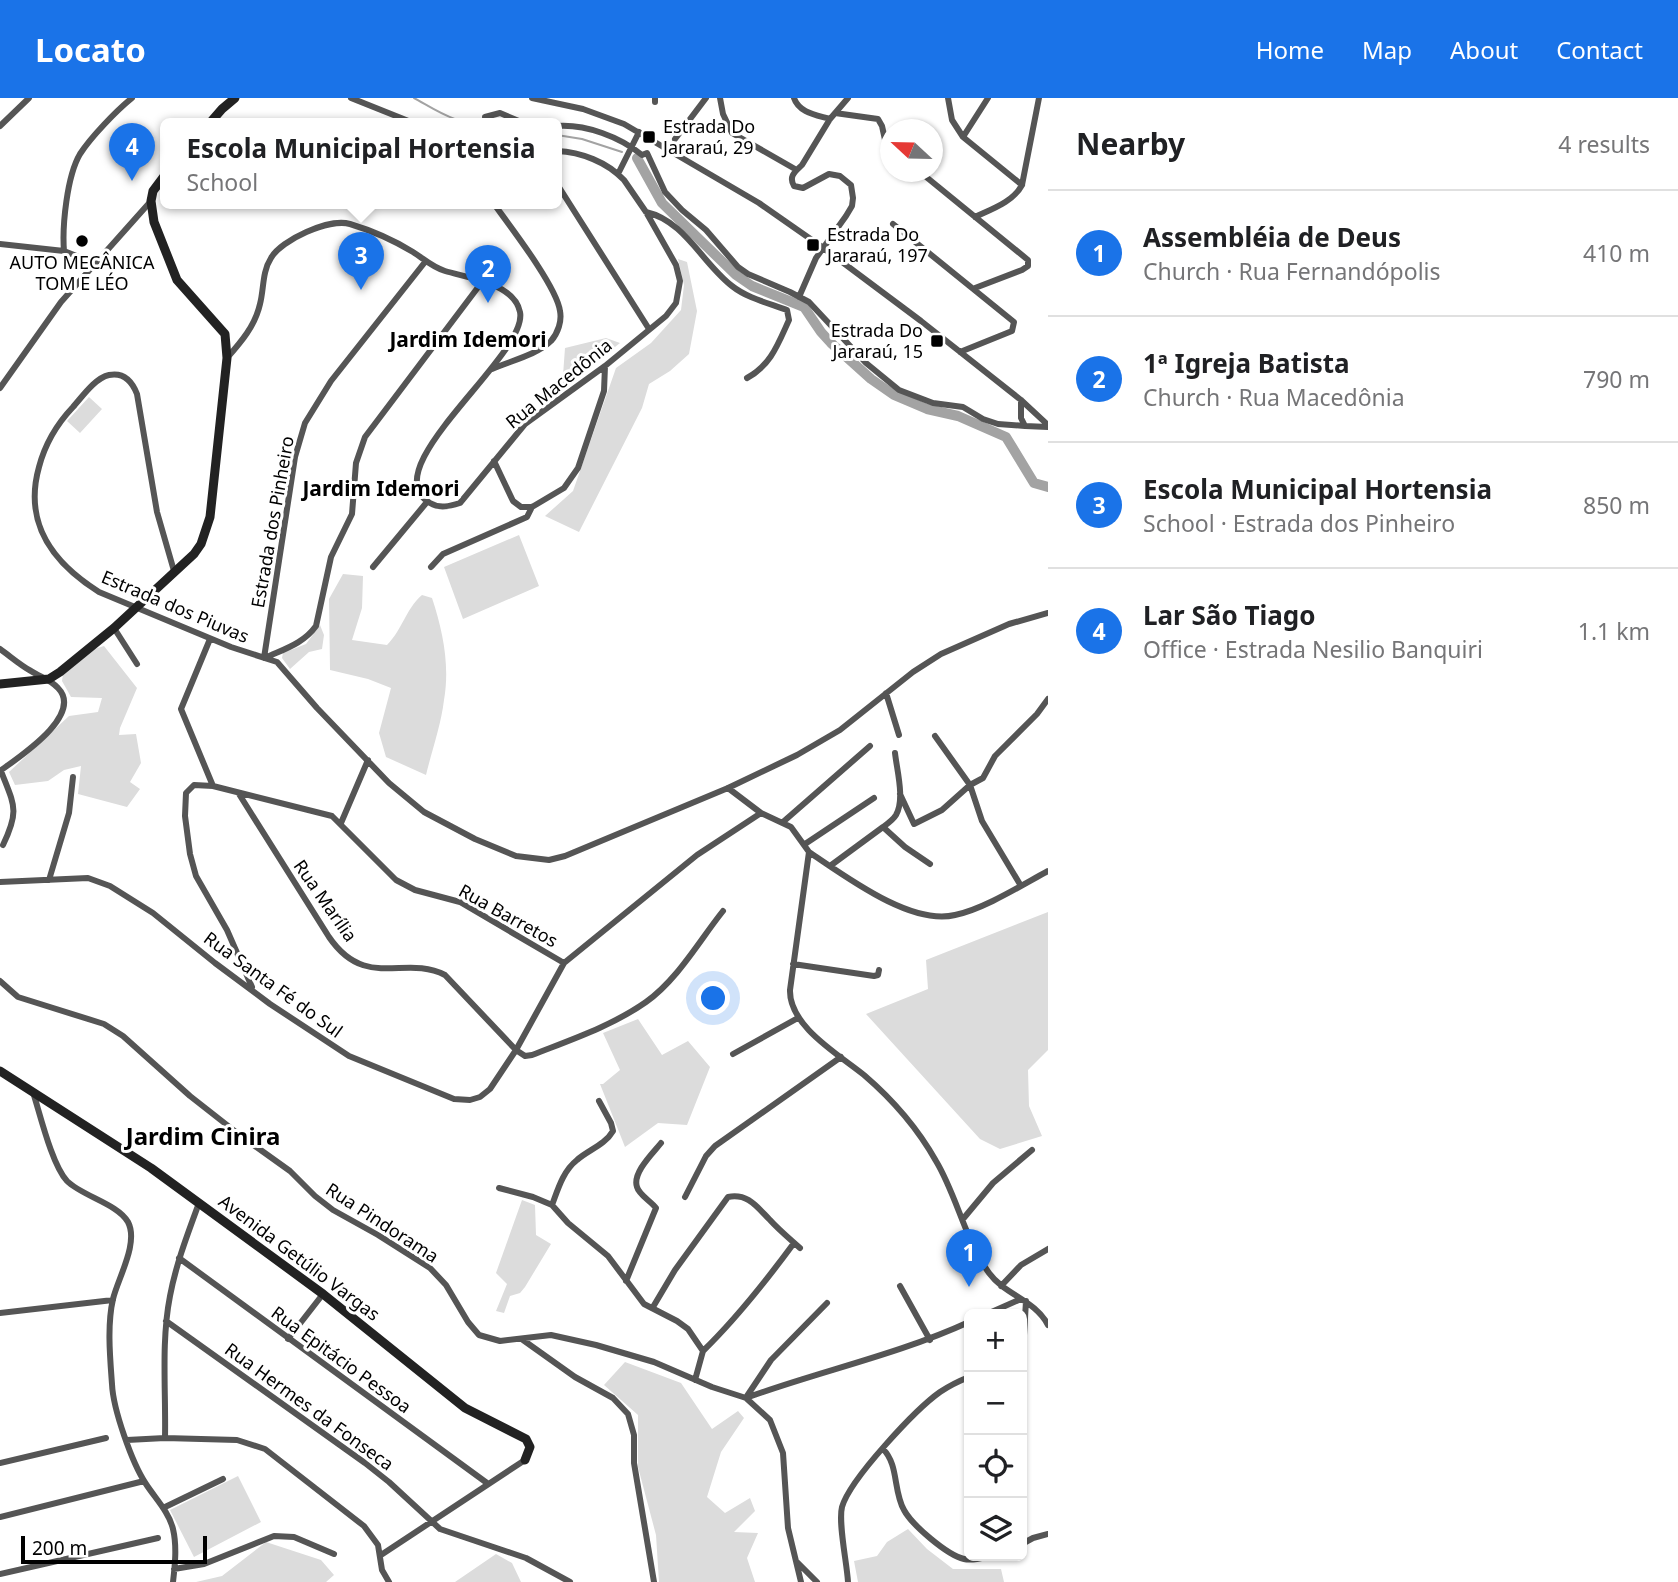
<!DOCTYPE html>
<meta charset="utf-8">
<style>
body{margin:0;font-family:"Noto Sans",sans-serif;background:#f2f2f2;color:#202124}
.controls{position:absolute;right:21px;bottom:21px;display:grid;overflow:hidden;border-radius:10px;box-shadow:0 2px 5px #0004}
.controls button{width:63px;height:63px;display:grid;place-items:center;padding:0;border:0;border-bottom:2px solid #e0e0e0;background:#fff;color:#202124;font:35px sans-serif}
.compass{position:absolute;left:880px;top:21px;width:63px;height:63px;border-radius:50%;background:#fff;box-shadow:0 2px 5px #0004;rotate:292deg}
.scale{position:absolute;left:21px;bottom:18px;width:186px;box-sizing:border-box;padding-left:7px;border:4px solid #000;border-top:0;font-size:19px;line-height:24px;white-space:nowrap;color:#000;-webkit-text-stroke:5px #fff;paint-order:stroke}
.you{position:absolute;left:714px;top:901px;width:24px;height:24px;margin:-18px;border:5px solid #fff;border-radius:50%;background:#1a73e8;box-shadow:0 0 0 10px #1a73e833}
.badge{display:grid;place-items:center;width:46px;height:46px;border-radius:50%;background:#1a73e8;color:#fff;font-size:23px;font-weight:700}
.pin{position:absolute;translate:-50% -58px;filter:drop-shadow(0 2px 4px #0008)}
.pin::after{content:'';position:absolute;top:37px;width:24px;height:21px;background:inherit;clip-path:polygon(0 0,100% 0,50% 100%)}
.popup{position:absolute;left:160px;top:20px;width:402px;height:91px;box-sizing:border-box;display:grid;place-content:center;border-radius:10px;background:#fff;filter:drop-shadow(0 2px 5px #0005);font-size:23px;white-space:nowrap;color:#757577}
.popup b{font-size:26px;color:#202124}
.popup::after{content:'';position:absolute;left:50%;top:100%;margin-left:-14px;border:14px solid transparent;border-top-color:#fff}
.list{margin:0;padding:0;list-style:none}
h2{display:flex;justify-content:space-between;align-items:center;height:91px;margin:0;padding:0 28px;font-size:30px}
h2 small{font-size:23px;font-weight:400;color:#757577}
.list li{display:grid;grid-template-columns:46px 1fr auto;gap:21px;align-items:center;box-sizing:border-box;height:126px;padding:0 28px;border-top:2px solid #e0e0e0}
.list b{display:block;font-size:26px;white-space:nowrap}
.list p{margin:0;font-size:23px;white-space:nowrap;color:#757577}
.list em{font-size:23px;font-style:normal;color:#757577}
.icon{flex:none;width:38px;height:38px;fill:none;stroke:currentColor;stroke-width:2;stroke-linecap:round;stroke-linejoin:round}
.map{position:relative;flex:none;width:1048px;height:1484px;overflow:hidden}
header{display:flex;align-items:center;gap:42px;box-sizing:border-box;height:98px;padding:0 35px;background:#1a73e8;color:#fff}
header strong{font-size:33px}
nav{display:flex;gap:38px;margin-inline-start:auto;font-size:24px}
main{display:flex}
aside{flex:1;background:#fff}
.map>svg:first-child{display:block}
.green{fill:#dcdcdc}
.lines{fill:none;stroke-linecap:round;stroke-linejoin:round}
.stream{stroke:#a3a3a3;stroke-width:2}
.river{stroke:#a3a3a3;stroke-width:10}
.street{stroke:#555;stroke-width:6}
.secondary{stroke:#222;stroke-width:9}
.poi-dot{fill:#000;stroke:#fff;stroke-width:2.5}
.labels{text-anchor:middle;stroke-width:6;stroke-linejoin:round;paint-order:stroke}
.poi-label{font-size:18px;fill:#000;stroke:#fff;text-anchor:start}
.street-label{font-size:18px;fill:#000;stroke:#fff}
.quarter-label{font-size:21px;font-weight:bold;fill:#000;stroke:#fff}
.district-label{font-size:24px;font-weight:bold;fill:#000;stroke:#fff}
</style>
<header>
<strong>Locato</strong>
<nav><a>Home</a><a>Map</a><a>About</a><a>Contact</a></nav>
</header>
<main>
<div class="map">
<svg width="1048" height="1484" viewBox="0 0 1048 1484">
<rect width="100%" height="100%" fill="#fff"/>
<path class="green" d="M678 161 687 164 697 213 689 256 670 273 649 286 642 310 579 434 545 418 573 393 616 270 651 245 681 212 684 187Z
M606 240 620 245 562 291 565 250Z
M89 299 102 311 80 335 67 323Z
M519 437 539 488 463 521 444 469Z
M343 476 363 478 362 510 352 542 387 547C403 531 405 512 422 497L432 500C443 533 450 568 444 602 441 627 432 652 426 677L386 659 379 635 391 590 368 581 330 572 329 501Z
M320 527 324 537 322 551 309 554 290 571 282 560 283 555 306 546Z
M104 548 137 590 120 630 119 637 136 636 141 665 130 684 140 691 127 709 78 696 81 668 64 672 48 683 15 687 9 674 69 618 98 614 102 600 71 599 62 583 63 576 91 552Z
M1048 814V952L1028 972 1029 1008 1042 1038 1000 1051 980 1041 866 916 928 891 926 862Z
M638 921 662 957 688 943 710 969 687 1027 658 1025 625 1049 600 986H603L620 972 603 935Z
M522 1102 535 1107 536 1137 551 1146 525 1189 520 1195 510 1198 504 1215 496 1213 507 1186 496 1175Z
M625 1264 681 1285 712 1331 738 1313 744 1320 721 1354 707 1399 725 1415 750 1400 755 1413 734 1434 758 1435 747 1460 755 1484H659L656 1437 638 1369V1317L604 1287Z
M238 1378 261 1424 194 1459 170 1412Z
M908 1431 927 1451 953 1471H1001L1004 1484H858L854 1463 877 1458 887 1444Z
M266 1444 321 1462 334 1477 326 1484H196L222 1478Z
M496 1456 512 1465 521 1484H455Z"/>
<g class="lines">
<path class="stream" d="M414 0C433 10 463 32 484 21
M557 37 582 41 622 54"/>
<path class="river" d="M637 60 662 105 736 177 752 188 804 209 821 234 831 245 871 281 894 297 927 311 958 318 1006 339 1034 385 1048 389"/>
<path class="street" d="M351 0 416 26
M532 0 583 11 624 26 759 105 822 149 921 223 1021 302 1048 327
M655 0V4
M720 0 723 16 732 35 795 71
M794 0C799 15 817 17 830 21
M948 0 952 22 963 39 1022 87
M835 15 878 21 882 28 889 60
M485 19 500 15 526 26
M0 28 29 0
M557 28C586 26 620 39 642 57L647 55 665 94 682 112 706 132 738 169 748 176 790 194 809 204 866 265 899 292 933 305 963 309 983 321 998 326 1025 328
M963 39 988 0
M675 41 706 0
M618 76 639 34
M925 78 1028 162V168L1022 172 975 190
M557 86 649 231
M646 114C685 123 702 165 732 188 747 200 768 205 787 212L789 222C778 246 771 267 747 280
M975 119C992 111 1013 104 1022 87L1039 0
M893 126 1014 224 1012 233 960 254
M0 146 64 153 94 165
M64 153C62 128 67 78 80 56 91 39 116 13 132 0
M799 199 816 160 846 118 852 108 853 100 851 87 840 78 829 76 803 90 794 88C788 78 796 73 802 67L830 21 848 0
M227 260C241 244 255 228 260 206 264 191 262 174 271 160 281 142 329 120 350 126 370 132 395 143 413 154 424 161 432 169 445 173 468 180 514 185 520 214 529 257 371 371 430 405 440 411 450 408 460 405L525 326 605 268 666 218 676 205 680 183 676 167 646 114 624 82C607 64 581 54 557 53
M492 271C510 263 537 257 551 243 558 235 562 223 560 213 557 189 510 128 494 106
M0 290 61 204 151 103
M1021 302V320L1025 328 1048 329
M494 363 513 403 521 409H532L564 390 578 370 604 293 605 268
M373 469 427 404
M431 469 443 456 527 419 532 409
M174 473 157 414 137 296C132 283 124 274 109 277 95 280 82 299 73 309 56 327 45 346 39 369 23 426 53 465 99 494L231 549 277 564 317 610 389 685 424 714 475 741 516 758 549 762 565 758 728 690 797 657 840 632 913 574 941 556 1009 526 1048 515
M114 530 137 566
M210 541 181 611 213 688
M0 551C10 558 20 567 31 573 40 579 50 581 58 590 84 617 19 659 0 673
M264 560 295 359 305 325 331 283 425 164
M265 560C284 551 303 546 316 528L331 459 352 416 356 365 365 339 482 184
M886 595 899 637
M935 638 970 687 982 723 1021 788
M895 655C897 673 905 701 896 717 893 722 887 726 883 729L905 749 930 766
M1 673C14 707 20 712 3 747
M728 690 761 715 791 729 809 754 790 892C789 928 838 956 864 977 892 1001 918 1031 936 1063 957 1098 965 1142 989 1175 1005 1197 1035 1202 1048 1227
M239 696 329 839C366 893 405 856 445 877L516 952 525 958 532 957C570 942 612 928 646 904 678 881 699 843 723 813
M900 696 914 726 942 712 970 687 983 680 995 658 1037 616 1048 601
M783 724 870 648
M341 725 368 662
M805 746 874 700
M809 754C845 778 911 828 955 817 984 811 1022 787 1048 773
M830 768 883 729
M49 782 69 715 73 679
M0 784 88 780 110 788 153 815 215 865 270 906 349 958 454 1001 470 1002 480 999 490 991 516 952 564 865 697 757 761 715
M793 866 874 878 878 877 879 872
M0 883 18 899 104 926 123 938 190 998 241 1038 290 1073 315 1098 333 1112 378 1137 430 1170 446 1187 468 1224 479 1237 500 1243 551 1237 596 1247 654 1264 712 1289 746 1300 770 1322 783 1355 788 1430 801 1484
M252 889 227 832 196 778 190 756 185 718 186 695 194 687 213 688 332 718 396 782 415 792 460 804 564 865
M733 956 798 920
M33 994C40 1016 52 1067 67 1083 82 1098 118 1106 128 1124 139 1145 118 1180 113 1201 107 1227 110 1259 112 1286 113 1311 132 1365 146 1386 155 1400 169 1414 173 1431 177 1448 175 1467 173 1484
M499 1090 533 1099 552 1107 568 1125 608 1158 644 1206 677 1223 688 1231 703 1253 695 1282
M685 1099 706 1058 715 1048 841 959
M552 1107C558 1091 563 1073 577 1062 588 1052 605 1047 613 1033L611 1025 599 1003
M963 1121 993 1085 1032 1052
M179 1160 487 1385
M626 1183 656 1110C651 1103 639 1097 637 1089 632 1075 653 1055 661 1045
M900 1188 930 1242
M1001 1188 1021 1167 1048 1151
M653 1209 675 1172 728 1099C748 1095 757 1109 770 1122 779 1132 790 1141 800 1150
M0 1215 113 1202
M987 1216 1021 1201
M166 1223 365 1365 389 1384 440 1431 526 1460 570 1484
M288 1241 323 1196
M523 1242 575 1279 613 1300 628 1316 634 1337V1365L654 1484
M703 1253C737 1220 766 1183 794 1145
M1022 1271 1026 1203
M747 1298 771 1262 827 1205
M746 1300C820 1273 897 1257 969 1224
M165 1340C166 1293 161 1244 170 1198 176 1166 188 1135 199 1105
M127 1342 165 1340 237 1342 265 1351 364 1428 378 1447 382 1472 389 1484
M883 1351C899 1367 893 1393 904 1412 912 1427 947 1457 964 1461 973 1463 982 1460 991 1458
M0 1365 106 1340
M163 1410 223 1381
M0 1419 144 1383
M1022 1446 1033 1440 1048 1436
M381 1457 525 1362
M796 1463 817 1484
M174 1471 204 1466 274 1438 294 1439 334 1456
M0 1476 158 1440
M848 1484C847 1465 838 1425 842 1409 850 1381 916 1311 940 1294 949 1288 959 1283 969 1279"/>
<path class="secondary" d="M209 26 222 11 235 0
M0 586 49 581 60 574 114 530 194 456 201 446 210 419 227 260 225 236 177 182 154 124 151 103 153 93 165 77
M0 973 151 1070 323 1196 465 1310 526 1341 530 1349 525 1362"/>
</g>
<g class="poi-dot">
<rect x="642" y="32" width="14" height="14" rx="3.5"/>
<circle cx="82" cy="143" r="7"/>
<rect x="806" y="140" width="14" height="14" rx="3.5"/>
<rect x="930" y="236" width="14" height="14" rx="3.5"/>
</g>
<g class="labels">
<g class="poi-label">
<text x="663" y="35">Estrada Do<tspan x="663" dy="21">Jararaú, 29</tspan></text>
<text x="827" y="143">Estrada Do<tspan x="827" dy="21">Jararaú, 197</tspan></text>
<text x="82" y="171" text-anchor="middle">AUTO MECÂNICA<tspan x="82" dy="21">TOM E LÉO</tspan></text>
<text x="923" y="239" text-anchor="end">Estrada Do<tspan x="923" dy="21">Jararaú, 15</tspan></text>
</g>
<g class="street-label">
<text transform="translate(559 286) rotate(-39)" y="6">Rua Macedônia</text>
<text transform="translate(273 424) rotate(-80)" y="6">Estrada dos Pinheiro</text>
<text transform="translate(175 509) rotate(23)" y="6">Estrada dos Piuvas</text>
<text transform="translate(325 803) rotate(55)" y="6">Rua Marília</text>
<text transform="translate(508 818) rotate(29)" y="6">Rua Barretos</text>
<text transform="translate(273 887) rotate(36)" y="6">Rua Santa Fé do Sul</text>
<text transform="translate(382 1125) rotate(33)" y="6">Rua Pindorama</text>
<text transform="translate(299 1160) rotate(37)" y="6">Avenida Getúlio Vargas</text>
<text transform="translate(341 1262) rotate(36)" y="6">Rua Epitácio Pessoa</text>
<text transform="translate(309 1309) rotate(36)" y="6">Rua Hermes da Fonseca</text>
</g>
<g class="quarter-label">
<text x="468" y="249">Jardim Idemori</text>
<text x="381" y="398">Jardim Idemori</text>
</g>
<g class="district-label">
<text x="203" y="1047">Jardim Cinira</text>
</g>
</g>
</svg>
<div class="controls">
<button>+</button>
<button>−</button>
<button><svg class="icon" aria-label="locate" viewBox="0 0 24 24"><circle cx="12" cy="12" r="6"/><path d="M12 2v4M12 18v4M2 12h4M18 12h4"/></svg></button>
<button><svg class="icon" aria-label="layers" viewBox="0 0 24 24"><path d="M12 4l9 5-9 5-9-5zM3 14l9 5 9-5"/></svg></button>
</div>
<svg class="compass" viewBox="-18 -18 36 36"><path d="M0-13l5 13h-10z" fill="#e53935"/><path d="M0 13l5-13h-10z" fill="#757577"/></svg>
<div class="scale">200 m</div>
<div class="you"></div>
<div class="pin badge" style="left:969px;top:1189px">1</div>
<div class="pin badge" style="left:488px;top:205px">2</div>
<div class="pin badge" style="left:361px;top:192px">3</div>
<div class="popup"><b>Escola Municipal Hortensia</b>School</div>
<div class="pin badge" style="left:132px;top:83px">4</div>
</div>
<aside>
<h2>Nearby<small>4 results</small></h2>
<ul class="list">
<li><span class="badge">1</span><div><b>Assembléia de Deus</b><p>Church · Rua Fernandópolis</p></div><em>410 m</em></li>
<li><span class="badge">2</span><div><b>1ª Igreja Batista</b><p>Church · Rua Macedônia</p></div><em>790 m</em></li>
<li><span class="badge">3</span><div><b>Escola Municipal Hortensia</b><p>School · Estrada dos Pinheiro</p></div><em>850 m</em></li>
<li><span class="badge">4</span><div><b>Lar São Tiago</b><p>Office · Estrada Nesilio Banquiri</p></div><em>1.1 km</em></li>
</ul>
</aside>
</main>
